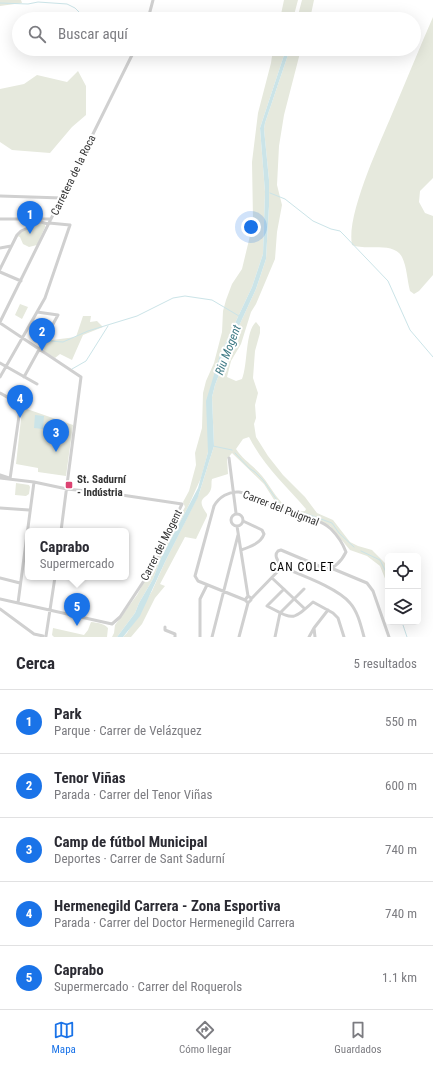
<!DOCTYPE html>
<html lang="es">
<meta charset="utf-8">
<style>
body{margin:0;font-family:"Roboto Condensed",sans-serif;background:#f7f7f7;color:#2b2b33}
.controls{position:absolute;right:12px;bottom:12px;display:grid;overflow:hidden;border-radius:6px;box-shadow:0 4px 16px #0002}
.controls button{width:36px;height:36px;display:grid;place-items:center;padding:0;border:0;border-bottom:1px solid #e1e1e2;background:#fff;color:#2b2b33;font:20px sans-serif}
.you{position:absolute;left:251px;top:227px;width:14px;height:14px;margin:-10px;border:3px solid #fff;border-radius:50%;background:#1a73e8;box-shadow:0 0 0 6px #1a73e833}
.badge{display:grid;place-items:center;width:26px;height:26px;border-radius:50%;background:#1a73e8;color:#fff;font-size:13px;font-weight:700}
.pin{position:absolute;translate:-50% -33px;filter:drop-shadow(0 1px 2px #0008)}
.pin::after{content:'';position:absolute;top:21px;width:14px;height:12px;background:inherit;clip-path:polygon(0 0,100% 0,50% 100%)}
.popup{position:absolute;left:25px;top:528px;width:104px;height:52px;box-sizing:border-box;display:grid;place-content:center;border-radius:6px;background:#fff;filter:drop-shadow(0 1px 3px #0005);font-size:13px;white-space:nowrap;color:#7c7c81}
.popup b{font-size:15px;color:#2b2b33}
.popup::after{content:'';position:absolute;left:50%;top:100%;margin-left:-8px;border:8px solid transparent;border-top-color:#fff}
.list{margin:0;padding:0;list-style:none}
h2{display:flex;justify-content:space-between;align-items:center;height:52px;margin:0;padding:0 16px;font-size:17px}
h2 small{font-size:13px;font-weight:400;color:#7c7c81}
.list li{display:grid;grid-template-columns:26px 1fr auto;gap:12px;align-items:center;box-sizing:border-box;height:64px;padding:0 16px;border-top:1px solid #e1e1e2}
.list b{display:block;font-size:15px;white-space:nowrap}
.list p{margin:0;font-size:13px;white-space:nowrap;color:#7c7c81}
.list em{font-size:13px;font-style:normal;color:#7c7c81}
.icon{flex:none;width:22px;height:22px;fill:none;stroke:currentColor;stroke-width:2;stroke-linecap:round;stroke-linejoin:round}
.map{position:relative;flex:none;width:433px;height:637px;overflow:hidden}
.search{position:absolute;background:#fff;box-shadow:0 4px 16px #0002;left:12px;right:12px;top:12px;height:44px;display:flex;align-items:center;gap:10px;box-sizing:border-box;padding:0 14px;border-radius:22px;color:#7c7c81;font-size:15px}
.sheet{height:372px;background:#fff}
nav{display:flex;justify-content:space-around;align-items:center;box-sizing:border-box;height:56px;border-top:1px solid #e1e1e2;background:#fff;font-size:11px;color:#7c7c81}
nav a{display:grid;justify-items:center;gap:2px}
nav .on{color:#1a73e8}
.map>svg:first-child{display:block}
.green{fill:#e6e9dd;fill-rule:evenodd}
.water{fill:#cbe4e8}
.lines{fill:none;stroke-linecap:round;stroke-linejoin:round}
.stream{stroke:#cbe4e8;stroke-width:1}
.minor{stroke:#d0d0d0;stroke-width:3}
.poi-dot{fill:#dc4372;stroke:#fff;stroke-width:1.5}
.labels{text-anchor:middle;stroke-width:4;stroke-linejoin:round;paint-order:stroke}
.street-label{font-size:11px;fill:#333;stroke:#fff}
.poi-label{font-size:11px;font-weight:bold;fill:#333;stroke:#fff;text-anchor:start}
.water-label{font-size:12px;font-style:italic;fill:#3f7a85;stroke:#fff}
.neighbourhood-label{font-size:12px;letter-spacing:1px;fill:#000;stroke:#fff}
</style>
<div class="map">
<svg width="433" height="637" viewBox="0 0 433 637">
<rect width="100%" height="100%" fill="#fff"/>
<path class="green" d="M0 0H21L22 3 0 6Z
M284 0H298L293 19H280Z
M302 0H314L310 19H297Z
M433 17V178L420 191 419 202 425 213 433 216V275L419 291 414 294 410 291C407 280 407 267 402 257 394 241 366 251 352 245 346 215 380 143 392 114 406 81 419 49 433 17Z
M273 49H286L260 128 265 192 263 254 252 287 220 355 213 382 208 431V452L201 478 188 507 161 558 153 579 139 603 135 613 117 637H112L114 633 115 625 137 595 185 507 183 502 189 491 196 465 195 453 202 428 203 393 206 381 214 363 222 332 223 311 226 300 232 284 242 269 249 240 253 219 252 162 258 113 271 63Z
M290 49H301L284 115 279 146 277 185 282 205 277 232 275 259 256 304 251 312 241 344 231 361 227 377 236 381 242 379C248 365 245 331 256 322L260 327V333L255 351 253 378 258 393 255 405 256 418 254 424 256 437 268 456 283 475 305 497 317 513 333 520 350 542 358 546 372 550 385 563 388 569V586L380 566 367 556 350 550 330 526 307 515 285 511 278 506 264 484 232 453 227 459 228 474 212 479C211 482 212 485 211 489 208 500 194 496 207 514V516L196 539 185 537 160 584 165 586 155 598 142 624 131 637H123L127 633 152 591 165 562 199 494 214 446 212 397 215 385 232 341 256 289 266 259 269 206V180L264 129 265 123ZM249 437C263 465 286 486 306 509L305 511C282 514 274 490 262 476 254 466 243 460 236 449L243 439Z
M78 71 86 86V115L72 127 50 153 12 150 0 142V89L24 84 37 75 67 82Z
M43 223 45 224V227L37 245 29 247 23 244 20 237 17 236 20 232Z
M20 304 28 307 22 319 15 315Z
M83 316H91L90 322 97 321 103 327 83 335 72 360 60 354 55 358 42 350 47 339 52 340 76 337Z
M24 408 73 425 66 476 38 472V468L16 464 22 410Z
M16 483 29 485 30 487 29 494 26 496 15 495Z
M91 622C98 623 103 623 108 628L107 637H54L52 635 53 628 84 635 88 630Z"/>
<path class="water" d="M286 49H290L265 123 264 129 269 180V206L266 259 256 289 232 341 215 385 212 397 214 446 198 497 165 562 140 616 123 637H117L135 613 139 603 153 579 161 558 198 488 208 452 206 401 220 355 252 287 263 254 265 192 260 128Z
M35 415 44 416 43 429 34 428Z"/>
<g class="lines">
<path class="stream" d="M0 3 28 4 38 2 67 4 75 8 86 19
M261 49 273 50 283 49
M270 193 285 199 313 221 331 229 340 231 344 235 388 281 410 330 433 357
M49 341 63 342 88 331 137 316 173 298 185 296 212 300 239 316
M72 369 86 361 108 326
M213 446 232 450
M235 453 249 468 255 472 263 480 281 506 286 509 307 514 332 523 339 533 354 547
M361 551 380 560 388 576
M402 622 407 637"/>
<path class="minor" d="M148 19 153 0
M0 196 62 198
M0 219H51
M0 248 11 246
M0 269 17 235 21 231 41 222 48 224
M0 272 21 281
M0 322 135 49
M0 323 81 377 61 531
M0 363 37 384
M0 377 45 298 70 225 49 223
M24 377 58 315 37 312
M0 393C7 397 17 401 20 409L10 479
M229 458 236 513
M0 475 9 478
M0 478 34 482 67 489 115 494 182 504 153 567 120 617 112 624 0 599
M0 508 29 510
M231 520a6 6 0 1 1 12 0a6 6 0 1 1-12 0Z
M237 526 248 596
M241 550C250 547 261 543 264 534L262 530 243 521
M282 567C301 575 338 588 350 603 358 612 361 626 364 637
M331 568 367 583 373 591 389 637
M0 578 20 583
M272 578 305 609
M284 589 267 606C293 619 291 622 313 602L333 613 338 618 344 637
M251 599 282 567
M245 600 198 581 195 576 214 506C219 497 229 491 239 492 255 494 275 509 291 514 304 517 320 519 331 529 337 535 343 544 346 552 342 560 335 568 326 569L281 550 278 551C273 556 279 562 282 567
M18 603 34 482
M0 609 34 634 43 636
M165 627V630L175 634V637
M46 636 55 577
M200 637V599L207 585
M212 637 238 535
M239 637 248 603 251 600V598L248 596 245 600 248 603
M275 637 280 613 304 589
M309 637 314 628
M315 637 314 628 328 610"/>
</g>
<rect class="poi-dot" x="65" y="481" width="8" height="8" rx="2"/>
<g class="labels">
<g class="street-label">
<text transform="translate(73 175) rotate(-64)" y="4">Carretera de la Roca</text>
<text transform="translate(281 508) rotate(21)" y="4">Carrer del Puigmal</text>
<text transform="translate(161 545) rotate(-63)" y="4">Carrer del Mogent</text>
</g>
<g class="poi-label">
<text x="77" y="483">St. Sadurní<tspan x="77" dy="13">- Indústria</tspan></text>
</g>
<g class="water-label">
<text transform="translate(228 350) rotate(-69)" y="4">Riu Mogent</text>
</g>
<g class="neighbourhood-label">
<text x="302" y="571">CAN COLET</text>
</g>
</g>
</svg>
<div class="controls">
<button><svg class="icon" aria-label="locate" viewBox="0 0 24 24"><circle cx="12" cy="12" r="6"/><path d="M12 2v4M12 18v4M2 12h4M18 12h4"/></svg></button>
<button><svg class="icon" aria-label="layers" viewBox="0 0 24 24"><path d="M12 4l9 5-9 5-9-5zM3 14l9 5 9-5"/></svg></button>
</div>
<div class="you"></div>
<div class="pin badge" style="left:30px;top:234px">1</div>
<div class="pin badge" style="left:42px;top:351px">2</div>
<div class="pin badge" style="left:56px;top:452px">3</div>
<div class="pin badge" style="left:20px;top:418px">4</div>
<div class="pin badge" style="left:77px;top:626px">5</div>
<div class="popup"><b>Caprabo</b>Supermercado</div>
<div class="search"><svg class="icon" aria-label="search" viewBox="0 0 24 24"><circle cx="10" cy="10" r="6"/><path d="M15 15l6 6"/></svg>Buscar aquí</div>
</div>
<section class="sheet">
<h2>Cerca<small>5 resultados</small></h2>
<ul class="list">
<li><span class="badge">1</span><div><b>Park</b><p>Parque · Carrer de Velázquez</p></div><em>550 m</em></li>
<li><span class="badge">2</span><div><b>Tenor Viñas</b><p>Parada · Carrer del Tenor Viñas</p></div><em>600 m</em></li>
<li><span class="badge">3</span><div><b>Camp de fútbol Municipal</b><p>Deportes · Carrer de Sant Sadurní</p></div><em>740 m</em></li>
<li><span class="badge">4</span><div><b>Hermenegild Carrera - Zona Esportiva</b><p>Parada · Carrer del Doctor Hermenegild Carrera</p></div><em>740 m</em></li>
<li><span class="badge">5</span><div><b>Caprabo</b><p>Supermercado · Carrer del Roquerols</p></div><em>1.1 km</em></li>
</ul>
</section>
<nav>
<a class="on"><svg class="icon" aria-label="map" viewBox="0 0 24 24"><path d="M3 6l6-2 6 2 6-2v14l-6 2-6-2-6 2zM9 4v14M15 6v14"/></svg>Mapa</a>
<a><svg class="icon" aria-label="directions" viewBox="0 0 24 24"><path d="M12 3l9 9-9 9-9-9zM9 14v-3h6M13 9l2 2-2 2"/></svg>Cómo llegar</a>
<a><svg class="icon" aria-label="saved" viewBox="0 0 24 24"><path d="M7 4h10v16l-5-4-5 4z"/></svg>Guardados</a>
</nav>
